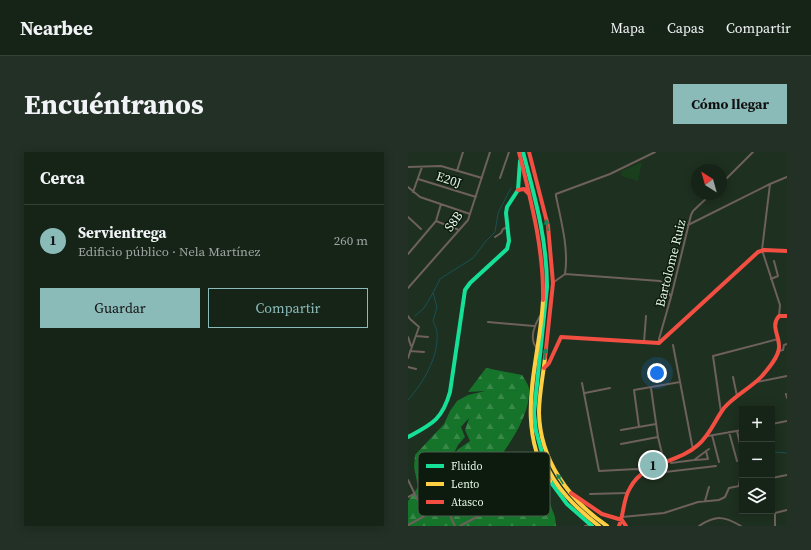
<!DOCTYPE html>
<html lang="es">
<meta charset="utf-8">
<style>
body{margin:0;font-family:"Source Serif 4",serif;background:#233025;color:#f1f3f6}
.controls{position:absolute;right:12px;bottom:12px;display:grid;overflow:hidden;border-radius:0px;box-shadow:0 2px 10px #0003}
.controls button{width:36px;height:36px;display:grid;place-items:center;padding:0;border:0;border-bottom:1px solid #354137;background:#162418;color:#f1f3f6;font:20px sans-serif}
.compass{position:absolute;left:283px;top:12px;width:36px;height:36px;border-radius:50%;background:#162418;box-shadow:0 2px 10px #0003;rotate:323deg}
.you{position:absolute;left:249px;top:221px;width:14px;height:14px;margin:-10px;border:3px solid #fff;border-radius:50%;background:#1a73e8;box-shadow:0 0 0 6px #1a73e833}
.badge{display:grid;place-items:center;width:26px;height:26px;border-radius:50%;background:#8bbbb9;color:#111;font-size:13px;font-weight:700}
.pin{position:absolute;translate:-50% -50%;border:2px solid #fff;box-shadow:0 1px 4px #0006}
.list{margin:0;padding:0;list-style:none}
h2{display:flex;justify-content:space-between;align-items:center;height:52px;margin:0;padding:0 16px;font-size:17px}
h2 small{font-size:13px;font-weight:400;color:#9ea4a2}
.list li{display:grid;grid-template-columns:26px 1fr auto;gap:12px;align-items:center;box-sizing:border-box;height:72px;padding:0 16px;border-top:1px solid #354137}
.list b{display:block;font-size:15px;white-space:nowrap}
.list p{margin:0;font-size:13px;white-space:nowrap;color:#9ea4a2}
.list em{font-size:13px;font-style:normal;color:#9ea4a2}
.actions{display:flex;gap:8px;padding:12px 16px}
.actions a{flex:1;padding:9px 0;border:1px solid #8bbbb9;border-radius:0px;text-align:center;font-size:14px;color:#8bbbb9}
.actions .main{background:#8bbbb9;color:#111}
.icon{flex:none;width:22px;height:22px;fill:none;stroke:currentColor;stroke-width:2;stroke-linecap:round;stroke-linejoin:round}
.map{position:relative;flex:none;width:379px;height:374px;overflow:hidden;border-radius:0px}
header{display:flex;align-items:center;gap:24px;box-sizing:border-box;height:56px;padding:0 20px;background:#162418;border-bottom:1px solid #354137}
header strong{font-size:19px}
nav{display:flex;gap:22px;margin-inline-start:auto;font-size:14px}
.intro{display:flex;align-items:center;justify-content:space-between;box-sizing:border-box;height:96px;padding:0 24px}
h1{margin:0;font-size:28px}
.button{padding:10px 18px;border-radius:0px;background:#8bbbb9;color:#111;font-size:14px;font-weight:700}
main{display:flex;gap:24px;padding:0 24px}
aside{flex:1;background:#162418;border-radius:0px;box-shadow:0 2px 10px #0003}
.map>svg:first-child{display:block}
.built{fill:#193f1d}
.forest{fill:url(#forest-firs);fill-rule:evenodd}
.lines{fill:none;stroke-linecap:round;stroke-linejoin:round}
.stream{stroke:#195055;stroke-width:1}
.street{stroke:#6e605b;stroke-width:2}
.fast{stroke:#16e098;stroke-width:4}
.slow{stroke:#ffcf43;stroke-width:4}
.jam{stroke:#f24e42;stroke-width:4}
.oneway{fill:#12875a}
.labels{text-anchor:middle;stroke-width:3;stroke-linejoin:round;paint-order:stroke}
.street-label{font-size:13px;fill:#e1f5e2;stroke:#0d1b0e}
.key{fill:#0d1b0e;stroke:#4d5c4e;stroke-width:1}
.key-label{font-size:11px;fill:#e1f5e2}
</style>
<header>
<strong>Nearbee</strong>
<nav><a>Mapa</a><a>Capas</a><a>Compartir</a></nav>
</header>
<div class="intro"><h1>Encuéntranos</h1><a class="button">Cómo llegar</a></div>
<main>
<aside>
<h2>Cerca<small></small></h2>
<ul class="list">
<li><span class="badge">1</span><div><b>Servientrega</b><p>Edificio público · Nela Martínez</p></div><em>260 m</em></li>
</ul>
<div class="actions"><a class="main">Guardar</a><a>Compartir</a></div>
</aside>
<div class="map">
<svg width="379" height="374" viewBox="0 0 379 374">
<defs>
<pattern id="forest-firs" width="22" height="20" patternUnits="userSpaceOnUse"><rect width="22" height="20" fill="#16732a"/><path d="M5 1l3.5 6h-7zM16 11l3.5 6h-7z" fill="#388849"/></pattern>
</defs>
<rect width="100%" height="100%" fill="#1e3020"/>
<path class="built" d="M234 10 230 29 213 24 214 19Z"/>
<path class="forest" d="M78 216 114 223C117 228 121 233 121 237 123 264 98 298 82 318L124 328C109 328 92 330 77 328 53 325 42 311 17 315L26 325 41 332 56 343 76 346 98 343 128 344 141 349 147 365 148 374H0V349L10 335 6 315 7 303 36 272 42 259 49 249 60 243 77 239 60 240ZM61 266 57 278 62 289 49 298 47 308 45 303 50 293 57 285 53 275Z"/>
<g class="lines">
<path class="stream" d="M7 164 16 156 25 141
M0 248C15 231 31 205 29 180 29 176 26 172 25 169L29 155 25 141 32 127 65 106 78 89 87 80 90 61 103 36
M364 300 379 301"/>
<path class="street" d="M0 15 33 14 74 26
M49 19 55 0
M92 26 101 0
M10 27 68 45
M313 32 345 0
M362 32 354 98 372 153 371 164
M0 35 12 45 62 62
M5 40 14 15
M0 65 13 77
M28 69 51 78
M280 73 362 32 379 25
M87 85 93 81 95 77 100 75
M0 102 28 69 33 52
M157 122C161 97 153 69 148 44V42L202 22 247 0
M157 122 252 129 256 132 263 145
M363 127 370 124 366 109
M146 130 157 122
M0 136 60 68 82 0
M0 164 2 167 11 175 0 206
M80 170 126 174
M8 184 20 185
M0 185 3 194
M236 190 238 164
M251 191V187L263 145 283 63 285 59 303 42
M265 193 285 298
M128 195C121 186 127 172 132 164
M2 199 16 200
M370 199 375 198 376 193 379 192
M0 215 8 217
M325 225 329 244
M349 230 379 224
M174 231 191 319 229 317 240 322 308 314
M243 236 250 285 256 310
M177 241 202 236
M378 242 379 246
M313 260 305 204 370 187
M364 272 379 269
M231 275 226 238 272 230
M213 278 248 272
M329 279 333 296
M321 280 329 309
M304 283 311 310
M300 284 334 278
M213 292 250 285
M287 308 300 307 298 299
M263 311 286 308 301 297
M364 326 379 323
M0 328 17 363
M182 342 219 341
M0 345 6 342
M297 349 301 335
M362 359 367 361
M367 361V374
M367 361 379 358
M214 365 256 361 290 350 311 348 317 345 321 336 331 334 332 327
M0 373 37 353 47 374
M52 374 80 359
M177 374 182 373
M291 374C308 363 316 364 333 374"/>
<path class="fast" d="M115 0C127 46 139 87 139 135L126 261 128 279 136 308
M0 285C24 272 34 268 42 240L57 138 62 131 99 97 101 89 98 61 99 55 110 38 112 9
M142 329 159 352 184 374"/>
<path class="slow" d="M135 148C132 210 105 272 142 329
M137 206C135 224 131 243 131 261 132 308 161 348 199 374
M136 308C147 336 168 356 191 374"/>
<path class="jam" d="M111 0C123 49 136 97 135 148
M121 0 140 74 145 131 137 206
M110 38 116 37 121 42
M136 216 141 211 153 185 251 191 350 100 356 98 379 99
M163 341 194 362 214 368 218 374
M211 374C216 362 215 347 222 336 236 309 269 312 290 293 302 283 307 268 316 256 327 243 343 236 354 224 360 217 370 206 371 196 372 184 362 174 371 164H379"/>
</g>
<defs><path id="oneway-solid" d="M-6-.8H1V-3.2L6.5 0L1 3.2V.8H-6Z"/></defs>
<g class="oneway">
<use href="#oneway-solid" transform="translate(139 73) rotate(-102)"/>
<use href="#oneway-solid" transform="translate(137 202) rotate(-83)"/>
<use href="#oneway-solid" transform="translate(152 327) rotate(-123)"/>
</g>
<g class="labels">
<g class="street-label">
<text transform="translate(41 27) rotate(18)" y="5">E20J</text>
<text transform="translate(45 69) rotate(-54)" y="5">S8B</text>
<text transform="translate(262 111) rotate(-76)" y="5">Bartolome Ruiz</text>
</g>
</g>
<rect x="10" y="300" width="132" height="64" rx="6" class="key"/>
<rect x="18" y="312" width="18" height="4" fill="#16e098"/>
<rect x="18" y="330" width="18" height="4" fill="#ffcf43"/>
<rect x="18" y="348" width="18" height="4" fill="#f24e42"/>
<g class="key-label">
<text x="43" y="318">Fluido</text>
<text x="43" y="336">Lento</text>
<text x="43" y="354">Atasco</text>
</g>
</svg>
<div class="controls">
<button>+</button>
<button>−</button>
<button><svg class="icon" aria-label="layers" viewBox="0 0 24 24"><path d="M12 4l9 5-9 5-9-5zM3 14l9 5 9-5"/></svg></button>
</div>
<svg class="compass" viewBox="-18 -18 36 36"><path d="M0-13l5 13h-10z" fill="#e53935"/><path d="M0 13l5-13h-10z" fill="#9ea4a2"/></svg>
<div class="you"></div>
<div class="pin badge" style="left:245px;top:313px">1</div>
</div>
</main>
